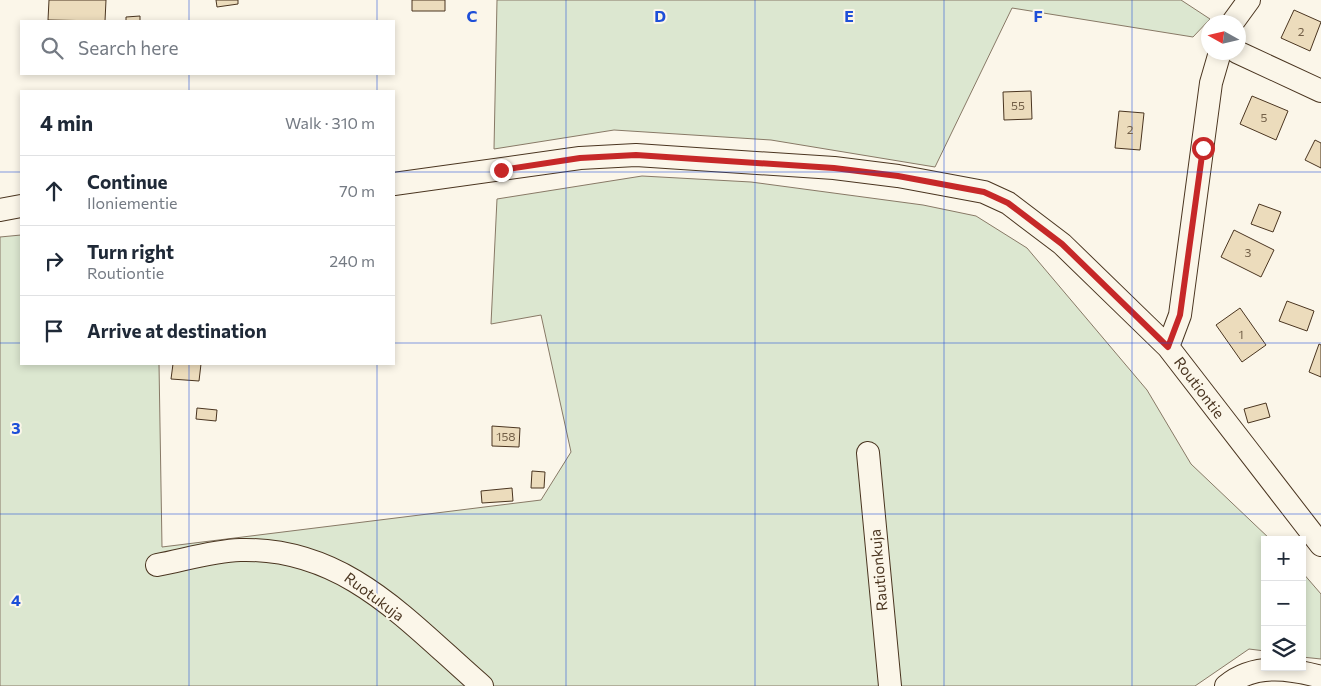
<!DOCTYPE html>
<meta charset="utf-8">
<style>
body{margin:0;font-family:Commissioner,sans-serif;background:#f6f6f7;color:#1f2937}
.controls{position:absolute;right:15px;bottom:15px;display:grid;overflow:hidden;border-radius:0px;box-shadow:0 2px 8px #0003}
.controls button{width:45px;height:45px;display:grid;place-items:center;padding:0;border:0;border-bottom:1px solid #e0e1e3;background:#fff;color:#1f2937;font:25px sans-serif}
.compass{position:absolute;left:1201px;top:15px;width:45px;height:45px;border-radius:50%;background:#fff;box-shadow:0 2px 8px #0003;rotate:278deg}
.stop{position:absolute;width:15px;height:15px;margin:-11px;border:4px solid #c62828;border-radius:50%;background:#fff}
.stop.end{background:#c62828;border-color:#fff;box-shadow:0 1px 5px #0008}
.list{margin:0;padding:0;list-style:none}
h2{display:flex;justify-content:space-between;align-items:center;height:65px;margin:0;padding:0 20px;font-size:21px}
h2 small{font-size:16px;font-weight:400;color:#747a83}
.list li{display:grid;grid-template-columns:32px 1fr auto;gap:15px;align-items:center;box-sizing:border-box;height:70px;padding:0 20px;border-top:1px solid #e0e1e3}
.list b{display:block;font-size:19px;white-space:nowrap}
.list p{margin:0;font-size:16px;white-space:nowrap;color:#747a83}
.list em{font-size:16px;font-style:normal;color:#747a83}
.icon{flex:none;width:28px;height:28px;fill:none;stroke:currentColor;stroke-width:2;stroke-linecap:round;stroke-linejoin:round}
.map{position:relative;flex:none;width:1321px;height:686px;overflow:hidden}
.search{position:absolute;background:#fff;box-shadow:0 2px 8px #0003;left:20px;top:20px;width:375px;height:55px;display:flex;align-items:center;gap:12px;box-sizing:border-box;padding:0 18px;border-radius:0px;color:#747a83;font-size:19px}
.panel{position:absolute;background:#fff;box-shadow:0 2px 8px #0003;left:20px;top:90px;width:375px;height:275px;border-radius:0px}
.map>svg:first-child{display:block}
.green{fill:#dce7d0;stroke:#887966}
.building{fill:#ecdcbc;stroke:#4a3520}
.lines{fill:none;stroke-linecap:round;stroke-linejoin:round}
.minor-casing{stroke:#4a3520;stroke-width:24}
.minor{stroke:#fbf6e9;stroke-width:22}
.route{stroke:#c62828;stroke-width:6}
.grid{fill:none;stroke:#1d4ed8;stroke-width:1;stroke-opacity:0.55}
.labels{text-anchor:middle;stroke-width:4;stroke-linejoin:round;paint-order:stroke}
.number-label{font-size:12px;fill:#725f47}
.street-label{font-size:15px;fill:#4a3520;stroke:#fbf6e9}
.grid-label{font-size:16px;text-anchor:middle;font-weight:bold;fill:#1d4ed8;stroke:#fbf6e9;stroke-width:4;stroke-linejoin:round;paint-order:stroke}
</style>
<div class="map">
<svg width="1321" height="686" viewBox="0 0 1321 686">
<rect width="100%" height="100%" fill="#fbf6e9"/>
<path class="green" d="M497 0H1181L1210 19 1193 37 1012 8 935 167 771 140 614 130 494 149Z
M642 176 751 182 923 205 976 216 1027 248 1147 390 1191 464 1271 540H1265V651L1249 649 1195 686H0V237L21 235V364H159L162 547 541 500 571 452 541 315 491 324 497 199Z
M1302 572 1321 594V659L1302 657Z"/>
<path class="building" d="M49 0H106L105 21 48 20Z
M216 0H238V4L217 7Z
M412 0H445V11H412Z
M1294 10 1321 22 1310 51 1281 38Z
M140 16V21H126V17Z
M1031 91 1032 119 1004 120 1003 92Z
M1252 96 1288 111 1276 140 1240 124Z
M1119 111 1144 113 1140 150 1115 148Z
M1315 140 1321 143V168L1305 160Z
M1259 204 1281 212 1273 232 1251 224Z
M1234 230 1274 250 1261 277 1221 257Z
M1287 301 1314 311 1307 331 1279 321Z
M1240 308 1266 345 1242 362 1216 325Z
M1319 344 1321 345V377L1309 372Z
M173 364H201L199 381 171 379Z
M1266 403 1270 417 1248 423 1244 409Z
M197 408 217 410 216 421 196 419Z
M492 426 520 428 519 447 492 446Z
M532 471 545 472 544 488H531Z
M512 488 513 501 482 503 481 491Z"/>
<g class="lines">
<g class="minor-casing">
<path id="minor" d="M1233 22 1249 0
M1237 52 1321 91
M394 184 580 158 636 155 834 168 898 176 984 192 1008 203 1062 244 1168 347 1321 545
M0 210 21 206
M1168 347 1180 315 1211 83 1220 52
M868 453 890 686
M157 565C184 560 213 551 240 550 346 547 408 622 482 686
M1226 686C1254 663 1289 668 1321 677"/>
</g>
<use href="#minor" class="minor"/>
</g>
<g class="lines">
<path class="route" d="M501 170 580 158 636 155 834 168 898 176 984 192 1008 203 1062 244 1168 347 1180 315 1203 148"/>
</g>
<path class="grid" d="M189 0V21M377 0V21M566 0V686M755 0V686M944 0V686M1132 0V686M189 74V91M377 74V91M0 172H21M394 172H1321M0 343H21M394 343H1321M189 364V686M377 364V686M0 514H1321"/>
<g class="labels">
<g class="number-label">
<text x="1301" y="36">2</text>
<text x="1018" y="110">55</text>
<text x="1264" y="122">5</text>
<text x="1130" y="134">2</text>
<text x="1248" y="257">3</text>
<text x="1241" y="339">1</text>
<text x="506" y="441">158</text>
</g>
<g class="street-label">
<text transform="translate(1199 388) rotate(53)" y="5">Routiontie</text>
<text transform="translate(879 570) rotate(-95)" y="5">Rautionkuja</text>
<text transform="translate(374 597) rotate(37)" y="5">Ruotukuja</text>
</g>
</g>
<g class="grid-label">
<text x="472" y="22">C</text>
<text x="660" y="22">D</text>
<text x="849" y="22">E</text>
<text x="1038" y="22">F</text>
<text x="16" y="434">3</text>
<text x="16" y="606">4</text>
</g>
</svg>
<div class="controls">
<button>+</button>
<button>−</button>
<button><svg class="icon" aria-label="layers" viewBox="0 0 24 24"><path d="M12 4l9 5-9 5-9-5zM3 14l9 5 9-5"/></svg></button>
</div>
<svg class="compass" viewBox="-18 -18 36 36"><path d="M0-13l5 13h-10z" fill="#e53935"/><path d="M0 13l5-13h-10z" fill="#747a83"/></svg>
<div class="stop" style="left:1203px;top:148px"></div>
<div class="stop end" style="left:501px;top:170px"></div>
<div class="search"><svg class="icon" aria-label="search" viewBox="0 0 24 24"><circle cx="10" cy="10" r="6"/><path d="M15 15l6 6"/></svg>Search here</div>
<section class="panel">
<h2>4 min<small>Walk · 310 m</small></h2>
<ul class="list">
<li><svg class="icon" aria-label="ahead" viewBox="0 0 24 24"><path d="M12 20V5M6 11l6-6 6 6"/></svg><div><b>Continue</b><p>Iloniementie</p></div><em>70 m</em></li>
<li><svg class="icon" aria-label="right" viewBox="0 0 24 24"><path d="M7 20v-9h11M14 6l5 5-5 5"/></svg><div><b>Turn right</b><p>Routiontie</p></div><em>240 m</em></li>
<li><svg class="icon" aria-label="arrive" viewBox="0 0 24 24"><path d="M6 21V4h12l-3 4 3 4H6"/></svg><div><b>Arrive at destination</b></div></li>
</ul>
</section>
</div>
